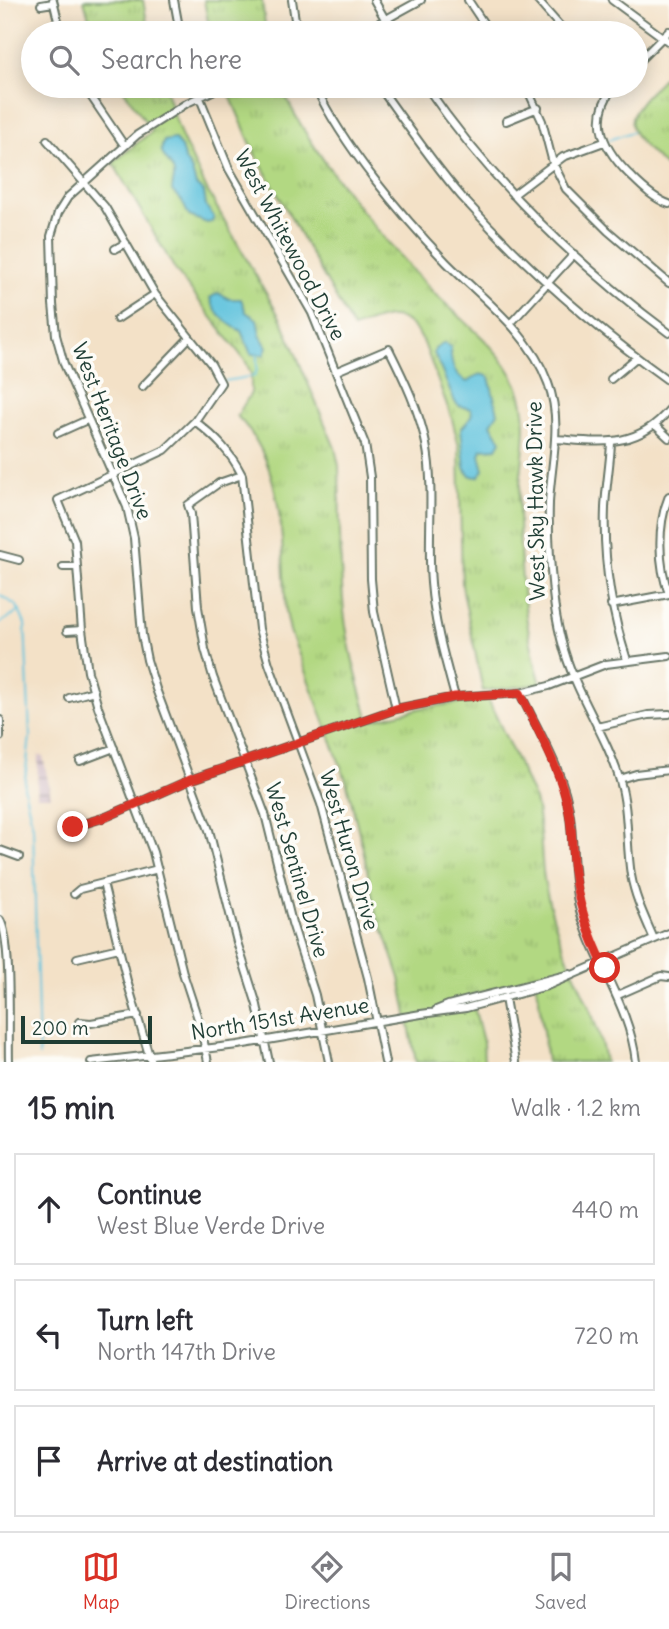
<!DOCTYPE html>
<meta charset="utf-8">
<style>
body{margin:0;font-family:Delius,sans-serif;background:#f2f2f3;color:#2b2b33}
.scale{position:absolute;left:21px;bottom:18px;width:131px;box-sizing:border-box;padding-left:7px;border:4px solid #1f3d34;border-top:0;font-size:19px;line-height:24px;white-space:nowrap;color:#1f3d34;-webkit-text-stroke:5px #fdfcf7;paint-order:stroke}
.stop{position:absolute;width:21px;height:21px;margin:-16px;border:5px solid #d93025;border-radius:50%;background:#fff}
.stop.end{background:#d93025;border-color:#fff;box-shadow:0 2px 7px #0008}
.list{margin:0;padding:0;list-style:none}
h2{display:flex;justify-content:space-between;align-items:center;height:91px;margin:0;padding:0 28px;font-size:30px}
h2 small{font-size:23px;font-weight:400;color:#7c7c81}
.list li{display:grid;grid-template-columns:46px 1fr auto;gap:21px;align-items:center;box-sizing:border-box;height:112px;margin:0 14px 14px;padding:0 14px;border:2px solid #e1e1e2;border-radius:0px}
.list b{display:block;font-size:26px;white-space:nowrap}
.list p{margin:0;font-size:23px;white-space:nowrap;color:#7c7c81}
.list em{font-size:23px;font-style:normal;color:#7c7c81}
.icon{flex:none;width:38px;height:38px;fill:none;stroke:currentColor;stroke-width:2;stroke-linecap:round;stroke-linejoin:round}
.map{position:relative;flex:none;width:669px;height:1062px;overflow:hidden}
.search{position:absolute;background:#fff;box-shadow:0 4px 18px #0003;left:21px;right:21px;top:21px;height:77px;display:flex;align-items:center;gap:18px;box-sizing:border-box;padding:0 24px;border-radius:38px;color:#7c7c81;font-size:26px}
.sheet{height:469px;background:#fff}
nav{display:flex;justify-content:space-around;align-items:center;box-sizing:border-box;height:98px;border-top:2px solid #e1e1e2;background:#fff;font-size:19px;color:#7c7c81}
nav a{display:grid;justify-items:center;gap:4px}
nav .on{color:#d93025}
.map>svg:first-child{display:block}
.industrial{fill:url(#industrial-grid)}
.grass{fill:url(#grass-tufts);stroke:#688a5b;stroke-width:2}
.water{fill:#5fc2dd;stroke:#3f8088;stroke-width:2}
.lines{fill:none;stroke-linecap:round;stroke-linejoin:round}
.stream{stroke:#5fc2dd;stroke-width:2}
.minor-casing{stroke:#697667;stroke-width:10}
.minor{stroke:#fff;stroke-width:6}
.route{stroke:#d93025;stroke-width:9}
.labels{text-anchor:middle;stroke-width:7;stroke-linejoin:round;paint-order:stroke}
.street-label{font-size:21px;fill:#1f3d34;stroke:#fdfcf7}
</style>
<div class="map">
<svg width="669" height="1062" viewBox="0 0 669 1062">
<defs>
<pattern id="industrial-grid" width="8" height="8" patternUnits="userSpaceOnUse" patternTransform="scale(1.75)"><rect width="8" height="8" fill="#d2bdc6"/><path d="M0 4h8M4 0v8" fill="none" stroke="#aa9ba2"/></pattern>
<pattern id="grass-tufts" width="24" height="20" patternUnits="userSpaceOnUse" patternTransform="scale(1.75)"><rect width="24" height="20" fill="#b2d882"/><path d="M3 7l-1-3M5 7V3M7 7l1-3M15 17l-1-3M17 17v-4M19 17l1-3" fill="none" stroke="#99ba71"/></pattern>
</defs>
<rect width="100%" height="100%" fill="#fdfcf7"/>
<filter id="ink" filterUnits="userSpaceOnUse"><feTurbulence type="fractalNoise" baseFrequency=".0143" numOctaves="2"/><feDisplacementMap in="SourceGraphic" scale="14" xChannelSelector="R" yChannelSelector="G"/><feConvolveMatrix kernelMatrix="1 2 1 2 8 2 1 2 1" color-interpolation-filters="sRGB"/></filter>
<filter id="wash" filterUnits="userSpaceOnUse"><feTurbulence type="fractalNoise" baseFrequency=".00686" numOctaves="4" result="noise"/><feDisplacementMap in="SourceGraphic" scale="28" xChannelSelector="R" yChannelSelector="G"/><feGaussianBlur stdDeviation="1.57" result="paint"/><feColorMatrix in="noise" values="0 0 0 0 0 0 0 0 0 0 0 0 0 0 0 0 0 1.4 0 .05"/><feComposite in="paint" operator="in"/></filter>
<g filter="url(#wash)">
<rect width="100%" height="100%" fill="#f3e1c7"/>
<path class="industrial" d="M38 755 43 756 51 796H37Z"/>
<path class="grass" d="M84 0H143L149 33H93Z
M204 0H262L266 33H210Z
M669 72V170C617 123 621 121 669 72Z
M121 86H164L182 138 207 190 283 323 335 448 339 466C340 514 339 563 344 611 348 648 359 685 369 721L422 708 488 699 535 800C542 826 540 853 544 879 547 895 551 911 556 926 570 973 598 1013 605 1062H547L538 992 533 979 471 995 483 1042 484 1062H416L400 978 385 934 376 914 363 849 346 780 290 631 286 612C281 546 287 466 237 416L251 393V374L246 362 176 271 113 163 152 131Z
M226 86H281C310 154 381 237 432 291 461 320 500 346 517 385 533 421 520 462 519 500 519 562 523 625 541 684L483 691 462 586 459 447 452 419 424 343C404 305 386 317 353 328L255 154Z"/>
<path class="water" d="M174 139 181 147 184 158 192 171 196 185 204 192 206 206 214 217 212 222 207 223 189 216 182 201 172 191C172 185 175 178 174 173 171 160 156 156 164 141Z
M218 293 229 299H241L246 312 257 319 260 335 267 347 264 355 251 354 241 331C227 324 215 314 210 298Z
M444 343 451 347C450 362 453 374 467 382 475 377 479 371 489 377L498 413 491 424 501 441 497 448 482 449 480 455 484 470 478 477C471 477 468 475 465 468L461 429C466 422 474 418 471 409L459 406 455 402 434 353 435 349Z"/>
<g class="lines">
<path class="stream" d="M608 140 632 132
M225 381 254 376 257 370V355
M0 595 17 606 25 624 30 736 24 788 33 827 39 1056
M0 623 20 611"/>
</g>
</g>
<g filter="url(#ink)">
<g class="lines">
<g class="minor-casing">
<path id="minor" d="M53 0 61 33
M174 0 180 33
M292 0 297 33
M374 0 393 33
M468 0 490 33
M537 0 566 33
M612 0 669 42
M41 5 53 3
M361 33 421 0
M636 64 669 31
M84 86 124 145
M195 86 229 169 312 313 365 444 370 477 371 579 374 612 396 709
M223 86 187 103 137 135 68 197 58 213 51 236 53 304 56 335 64 364 127 507 134 538 142 635 147 660 156 689 209 830 237 942 257 1005 269 1062
M315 86C343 146 401 215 447 263 484 300 530 333 548 383 563 422 551 463 549 503 548 533 550 563 553 593 556 621 563 653 575 680 589 713 610 746 620 781 629 811 626 844 631 875 635 898 645 918 654 939
M379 86C406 124 432 162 462 197 523 265 595 328 669 381
M426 86C491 181 576 264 669 333
M526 86 542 121 553 163 566 189 608 231 669 283
M614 86C587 121 605 152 633 178 644 189 655 199 669 204
M319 95 340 86
M506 121 538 108
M47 140 105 207 155 294 211 364 221 383 195 421 165 450 58 500 75 541 82 630 88 672 98 707 153 852 183 973 201 1028 208 1062
M513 195 563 157 604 142
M115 249 126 243
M117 319 155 294
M510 324 574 254
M337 371 389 349C404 379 420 412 426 444 435 489 427 537 431 583 434 622 445 660 455 697
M611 379 636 358
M142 387 189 338
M195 421C215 437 230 451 242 475L259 629 269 664 321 804 368 978 385 1062
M655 425 669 438
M58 433 87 420
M556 439C601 442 637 449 669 410
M611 443C610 465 606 486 605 508 603 560 611 611 627 660
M242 475 219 483 188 505 191 514 198 607 205 649 213 677 265 814 292 923 315 995 329 1062
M0 555 19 560
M63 567H77
M611 605 669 594C658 565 657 525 669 496
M67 631 82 630
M520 693C538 731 565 773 570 816 574 846 572 877 579 907 593 961 630 1005 636 1062
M69 698 94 691
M0 720V737
M597 727 648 715 669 714
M80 761 114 748
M620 779 636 774 669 770
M73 827 106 817 190 780 396 709 455 697 520 693 549 686 606 664 669 656
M0 850 19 857
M103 883 127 981 151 1062
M74 894 80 889 158 869
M0 920C12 939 8 1033 9 1062
M77 958 119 948
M618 995 661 976 669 977
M505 998 516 1062
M436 1010 448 1005 570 974
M79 1022 91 1023 138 1015
M91 1062 238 1045 421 1014 466 1008 547 986 669 933"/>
</g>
<use href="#minor" class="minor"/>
</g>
</g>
<g class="lines" filter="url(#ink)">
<path class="route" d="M73 827 106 817 190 780 396 709 455 697 520 693C538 731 561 770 569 812 573 831 571 852 574 871 578 906 590 937 605 968"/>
</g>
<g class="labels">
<g class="street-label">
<text transform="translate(290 245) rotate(62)" y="7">West Whitewood Drive</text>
<text transform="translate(112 431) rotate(69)" y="7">West Heritage Drive</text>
<text transform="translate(536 501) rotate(-91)" y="7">West Sky Hawk Drive</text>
<text transform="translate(349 850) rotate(74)" y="7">West Huron Drive</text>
<text transform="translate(297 870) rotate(74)" y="7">West Sentinel Drive</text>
<text transform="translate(280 1019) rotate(-9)" y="7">North 151st Avenue</text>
</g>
</g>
</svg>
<div class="scale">200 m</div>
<div class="stop" style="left:605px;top:968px"></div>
<div class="stop end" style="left:73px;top:827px"></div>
<div class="search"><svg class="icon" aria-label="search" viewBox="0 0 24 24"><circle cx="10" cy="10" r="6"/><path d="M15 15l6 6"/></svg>Search here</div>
</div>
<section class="sheet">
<h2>15 min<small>Walk · 1.2 km</small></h2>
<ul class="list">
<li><svg class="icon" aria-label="ahead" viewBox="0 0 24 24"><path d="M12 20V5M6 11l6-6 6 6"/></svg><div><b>Continue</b><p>West Blue Verde Drive</p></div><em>440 m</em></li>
<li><svg class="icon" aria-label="left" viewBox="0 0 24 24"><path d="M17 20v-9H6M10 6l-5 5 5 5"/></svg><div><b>Turn left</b><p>North 147th Drive</p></div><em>720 m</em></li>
<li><svg class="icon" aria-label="arrive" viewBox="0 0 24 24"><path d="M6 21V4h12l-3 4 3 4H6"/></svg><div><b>Arrive at destination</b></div></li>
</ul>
</section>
<nav>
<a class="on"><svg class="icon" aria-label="map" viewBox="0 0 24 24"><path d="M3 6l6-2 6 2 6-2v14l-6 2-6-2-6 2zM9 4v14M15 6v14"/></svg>Map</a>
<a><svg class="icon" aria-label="directions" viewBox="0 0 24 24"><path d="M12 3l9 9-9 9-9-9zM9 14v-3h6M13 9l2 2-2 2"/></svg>Directions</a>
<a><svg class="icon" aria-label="saved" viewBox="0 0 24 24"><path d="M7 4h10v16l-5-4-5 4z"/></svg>Saved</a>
</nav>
